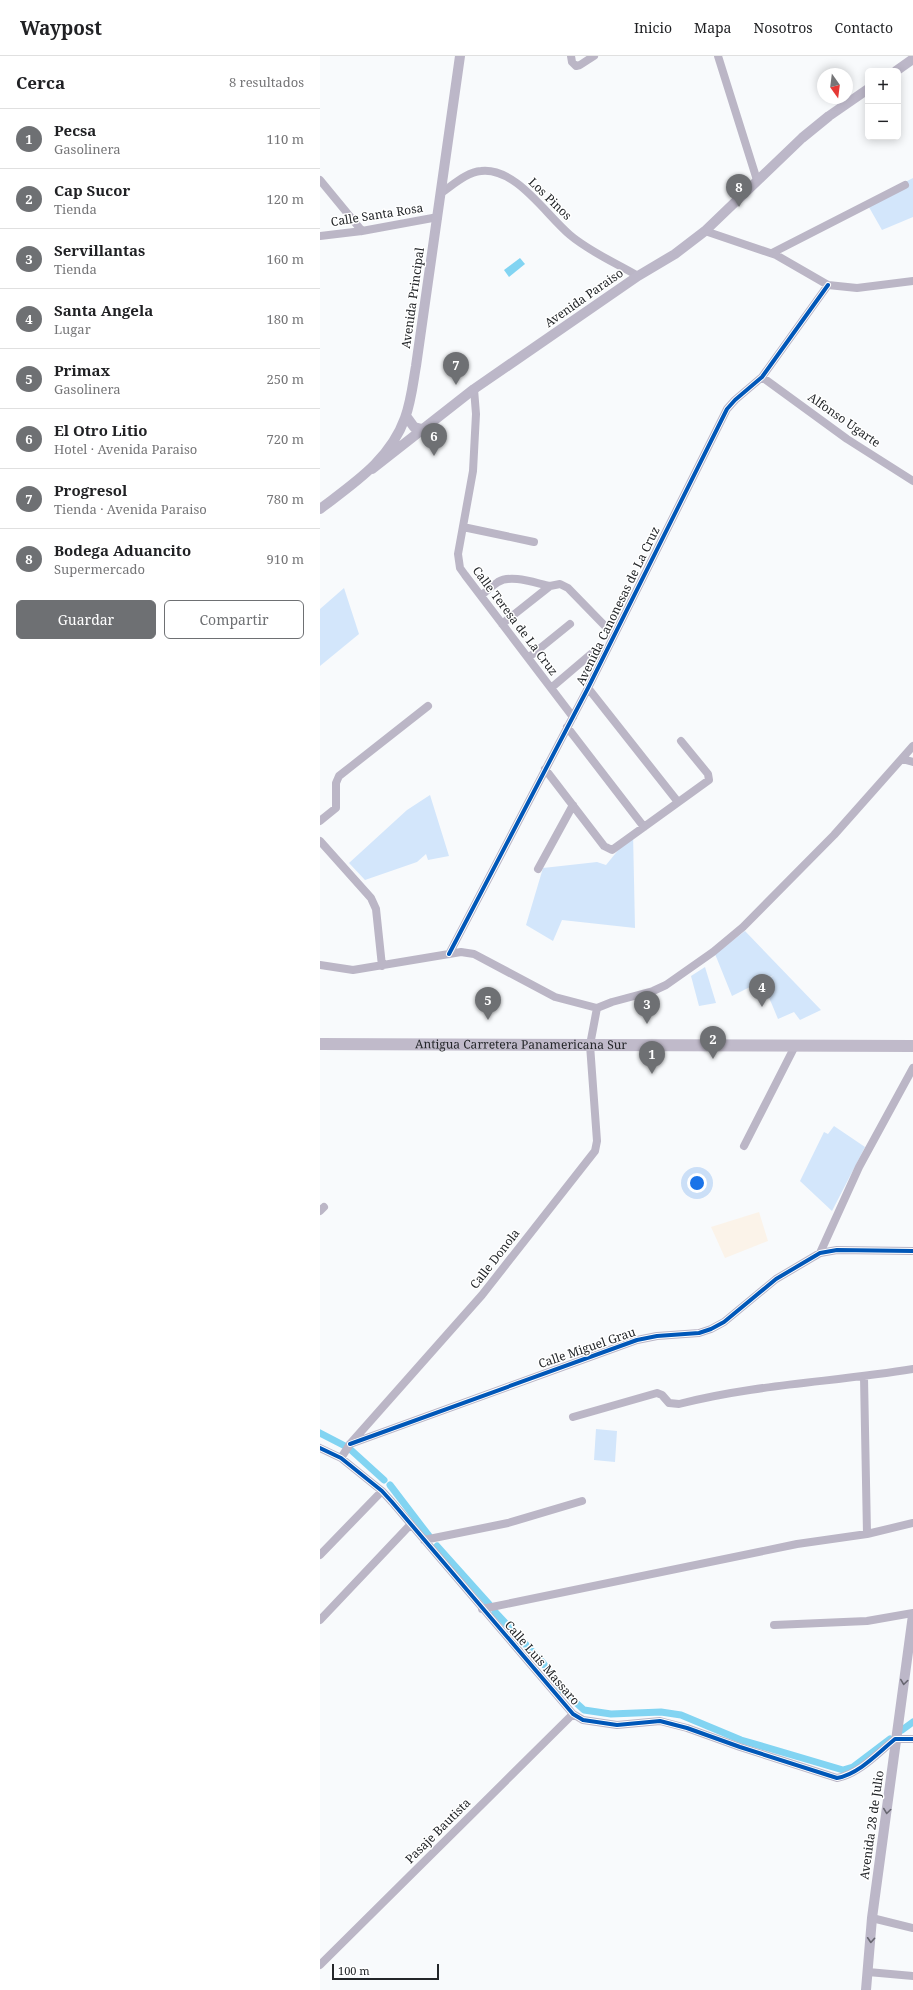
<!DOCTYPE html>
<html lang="es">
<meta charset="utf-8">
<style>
body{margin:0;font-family:"Noto Serif",serif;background:#f6f6f6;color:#202124}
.controls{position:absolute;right:12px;top:12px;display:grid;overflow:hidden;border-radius:6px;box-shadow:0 2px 10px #0003}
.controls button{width:36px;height:36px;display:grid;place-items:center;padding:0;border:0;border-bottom:1px solid #e0e0e0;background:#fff;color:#202124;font:20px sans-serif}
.compass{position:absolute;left:497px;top:12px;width:36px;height:36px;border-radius:50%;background:#fff;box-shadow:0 2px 10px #0003;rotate:166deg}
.scale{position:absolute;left:12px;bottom:10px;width:107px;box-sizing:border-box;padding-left:4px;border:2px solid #232629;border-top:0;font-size:11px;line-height:14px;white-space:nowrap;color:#232629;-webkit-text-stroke:3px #fff;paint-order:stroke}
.you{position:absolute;left:377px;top:1127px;width:14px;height:14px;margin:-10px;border:3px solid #fff;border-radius:50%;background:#1a73e8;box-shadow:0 0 0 6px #1a73e833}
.badge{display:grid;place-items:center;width:26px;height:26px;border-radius:50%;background:#6e7073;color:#fff;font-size:13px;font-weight:700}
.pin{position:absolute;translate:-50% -33px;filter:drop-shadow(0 1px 2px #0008)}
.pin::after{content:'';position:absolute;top:21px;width:14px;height:12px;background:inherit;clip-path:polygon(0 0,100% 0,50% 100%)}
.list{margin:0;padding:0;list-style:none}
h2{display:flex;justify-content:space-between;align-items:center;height:52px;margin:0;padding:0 16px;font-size:17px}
h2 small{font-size:13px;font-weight:400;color:#757577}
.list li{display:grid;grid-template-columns:26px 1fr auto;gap:12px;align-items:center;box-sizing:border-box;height:60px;padding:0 16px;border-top:1px solid #e0e0e0}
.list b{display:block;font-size:15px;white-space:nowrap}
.list p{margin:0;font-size:13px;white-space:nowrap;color:#757577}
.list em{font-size:13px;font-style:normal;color:#757577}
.actions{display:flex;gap:8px;padding:12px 16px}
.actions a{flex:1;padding:9px 0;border:1px solid #6e7073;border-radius:6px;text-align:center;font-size:14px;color:#6e7073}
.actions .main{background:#6e7073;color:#fff}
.map{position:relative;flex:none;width:593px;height:1934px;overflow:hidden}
header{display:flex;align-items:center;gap:24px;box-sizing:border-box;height:56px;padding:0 20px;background:#fff;border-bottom:1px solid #e0e0e0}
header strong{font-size:19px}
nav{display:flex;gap:22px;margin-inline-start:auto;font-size:14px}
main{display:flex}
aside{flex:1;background:#fff}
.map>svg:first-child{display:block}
.industrial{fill:#fbf3e9}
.green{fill:#d3e6fb}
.water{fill:#82d4f2}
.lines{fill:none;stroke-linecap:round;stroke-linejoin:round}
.canal{stroke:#82d4f2;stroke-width:7}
.minor{stroke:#bbb6c6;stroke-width:8}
.major{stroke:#bcb7c8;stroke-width:10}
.highway{stroke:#c0baca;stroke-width:12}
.cycleway-casing{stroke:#fff;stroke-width:6}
.cycleway{stroke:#0057b8;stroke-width:4}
.oneway{stroke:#686771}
.labels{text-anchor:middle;stroke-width:3;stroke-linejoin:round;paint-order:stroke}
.street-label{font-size:12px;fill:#232629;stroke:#fff}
</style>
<header>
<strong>Waypost</strong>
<nav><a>Inicio</a><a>Mapa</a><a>Nosotros</a><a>Contacto</a></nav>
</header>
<main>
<aside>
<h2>Cerca<small>8 resultados</small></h2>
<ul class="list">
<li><span class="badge">1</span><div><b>Pecsa</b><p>Gasolinera</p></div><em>110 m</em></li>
<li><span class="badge">2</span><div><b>Cap Sucor</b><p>Tienda</p></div><em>120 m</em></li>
<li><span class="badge">3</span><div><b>Servillantas</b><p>Tienda</p></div><em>160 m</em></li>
<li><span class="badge">4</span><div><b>Santa Angela</b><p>Lugar</p></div><em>180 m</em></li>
<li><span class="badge">5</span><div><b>Primax</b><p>Gasolinera</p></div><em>250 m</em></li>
<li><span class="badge">6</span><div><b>El Otro Litio</b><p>Hotel · Avenida Paraiso</p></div><em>720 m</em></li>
<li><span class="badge">7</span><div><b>Progresol</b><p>Tienda · Avenida Paraiso</p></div><em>780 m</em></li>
<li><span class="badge">8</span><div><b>Bodega Aduancito</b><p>Supermercado</p></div><em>910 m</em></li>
</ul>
<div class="actions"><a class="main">Guardar</a><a>Compartir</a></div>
</aside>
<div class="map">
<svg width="593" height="1934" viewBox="0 0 593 1934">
<rect width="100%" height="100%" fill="#f8fafc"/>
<path class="industrial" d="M439 1156 448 1185 405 1202 391 1171Z"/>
<path class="green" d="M593 122V161L562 174 546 146Z
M24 532 39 578 0 610V553Z
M110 739 129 800 108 804 106 798 97 806 45 824 29 807 87 754Z
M313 776 315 872 242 864 233 885 206 869 223 812 277 806 286 809Z
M425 875 501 954 480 964 474 956 458 963 443 927 454 919 412 940 395 898Z
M385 911 396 947 379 950 371 920Z
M514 1070 545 1091 512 1155 480 1125 504 1076 508 1078Z
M276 1373 297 1375 295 1406 274 1404Z"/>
<path class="water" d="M200 202 205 208 189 221 184 214Z"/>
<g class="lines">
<path class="canal" d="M0 1377 25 1390
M31 1394 64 1424
M70 1429 109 1480
M117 1490 169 1548
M175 1556 223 1607 242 1634 264 1654 291 1658 341 1656 361 1659 421 1684 523 1714 533 1711 570 1683
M582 1674 593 1666"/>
<path class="minor" d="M251 0 252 6 256 10 260 9 274 0
M398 0 437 124
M0 124 42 175
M121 137C133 129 147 116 161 115 196 111 226 159 250 179 270 196 296 207 318 220
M385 175 456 199 508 229 537 232 593 225
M0 180 42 175 118 161
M452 197 585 129
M442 321 527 383 593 425
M154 333 156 358 153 415 138 498 140 512 145 519 253 661
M143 471 214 486
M161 540C166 535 172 530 178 526 191 518 215 527 230 530
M182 568 230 530 240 528 248 532 285 570
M208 602 250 568
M231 632 271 598
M268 632 358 746
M247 671 324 771
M582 703 593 706
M225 713 284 790 292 794 389 724 388 718 361 685
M0 765 16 752V727L19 720 108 650
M0 785 51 842 56 853 62 910
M218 813 253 749
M129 898 268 632 407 353 415 344 442 321 508 229
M0 909 33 914 141 896 154 898 235 941 277 952
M277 952 292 946 333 935 346 929 393 896 423 871 514 779 593 690
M424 1090 475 990
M0 1155 4 1151
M500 1197 539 1111 593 1012
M544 1321 547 1478
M253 1361 337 1337 342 1339 349 1347 359 1348C436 1328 515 1326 593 1313
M30 1388 317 1284 337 1280 379 1277 391 1273 404 1266 456 1223 500 1197 517 1194 593 1195
M0 1392 21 1402 62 1435 72 1446 253 1658 263 1664 297 1669 340 1665 367 1672 420 1691 517 1722C539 1718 558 1697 575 1683H593
M21 1402 30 1388 162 1239 275 1095 277 1085 270 989 277 952
M104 1484 188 1467 262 1445
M0 1499 62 1435
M162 1553 477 1488 547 1478 593 1467
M0 1564 91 1468
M454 1569 547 1565 593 1557
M552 1862 593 1872
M0 1909 253 1658
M548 1916 593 1920"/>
<path class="major" d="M576 15 593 3
M86 360 94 371 102 373
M52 413 154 333 318 220 355 198 385 175 482 82 509 60 548 33
M0 453C34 427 70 404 85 362 91 346 93 327 96 310L140 0
M546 1934 552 1862 593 1559"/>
<path class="highway" id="s1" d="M0 988 593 990"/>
<g class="cycleway-casing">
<path id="cycleway" d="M129 898 268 632 407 353 415 344 442 321 508 229
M30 1388 317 1284 337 1280 379 1277 391 1273 404 1266 456 1223 500 1197 517 1194 593 1195
M0 1392 21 1402 62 1435 72 1446 253 1658 263 1664 297 1669 340 1665 367 1672 420 1691 517 1722C539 1718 558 1697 575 1683H593"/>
</g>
<use href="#cycleway" class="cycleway"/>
</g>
<defs><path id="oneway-chevron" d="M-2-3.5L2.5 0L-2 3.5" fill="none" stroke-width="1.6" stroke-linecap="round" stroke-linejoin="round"/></defs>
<g class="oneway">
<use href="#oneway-chevron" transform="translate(584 1626) rotate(98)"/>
<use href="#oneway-chevron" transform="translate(567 1755) rotate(98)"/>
<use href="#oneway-chevron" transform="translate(551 1884) rotate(94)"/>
</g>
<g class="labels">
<g class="street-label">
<text transform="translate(230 143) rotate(44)" y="4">Los Pinos</text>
<text transform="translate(57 159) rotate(-9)" y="4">Calle Santa Rosa</text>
<text transform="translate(93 242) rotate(-82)" y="4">Avenida Principal</text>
<text transform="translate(264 242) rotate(-35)" y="4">Avenida Paraiso</text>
<text transform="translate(524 364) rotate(35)" y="4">Alfonso Ugarte</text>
<text transform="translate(298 550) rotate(-64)" y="4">Avenida Canonesas de La Cruz</text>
<text transform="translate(195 565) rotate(53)" y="4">Calle Teresa de La Cruz</text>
<text dy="4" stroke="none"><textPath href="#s1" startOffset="201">Antigua Carretera Panamericana Sur</textPath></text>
<text transform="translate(175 1203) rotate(-52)" y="4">Calle Donola</text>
<text transform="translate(267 1292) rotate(-19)" y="4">Calle Miguel Grau</text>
<text transform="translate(222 1607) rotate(49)" y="4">Calle Luis Massaro</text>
<text transform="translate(552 1769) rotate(-82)" y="4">Avenida 28 de Julio</text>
<text transform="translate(118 1775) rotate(-45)" y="4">Pasaje Bautista</text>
</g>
</g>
</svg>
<div class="controls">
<button>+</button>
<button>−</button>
</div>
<svg class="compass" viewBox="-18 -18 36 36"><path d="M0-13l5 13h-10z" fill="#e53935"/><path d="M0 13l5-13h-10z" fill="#757577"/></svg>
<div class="scale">100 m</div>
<div class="you"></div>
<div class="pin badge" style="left:332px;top:1018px">1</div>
<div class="pin badge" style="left:393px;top:1003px">2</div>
<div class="pin badge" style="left:327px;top:968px">3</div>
<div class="pin badge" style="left:442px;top:951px">4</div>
<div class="pin badge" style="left:168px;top:964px">5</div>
<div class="pin badge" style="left:114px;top:400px">6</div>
<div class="pin badge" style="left:136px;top:329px">7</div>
<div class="pin badge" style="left:419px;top:151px">8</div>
</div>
</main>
